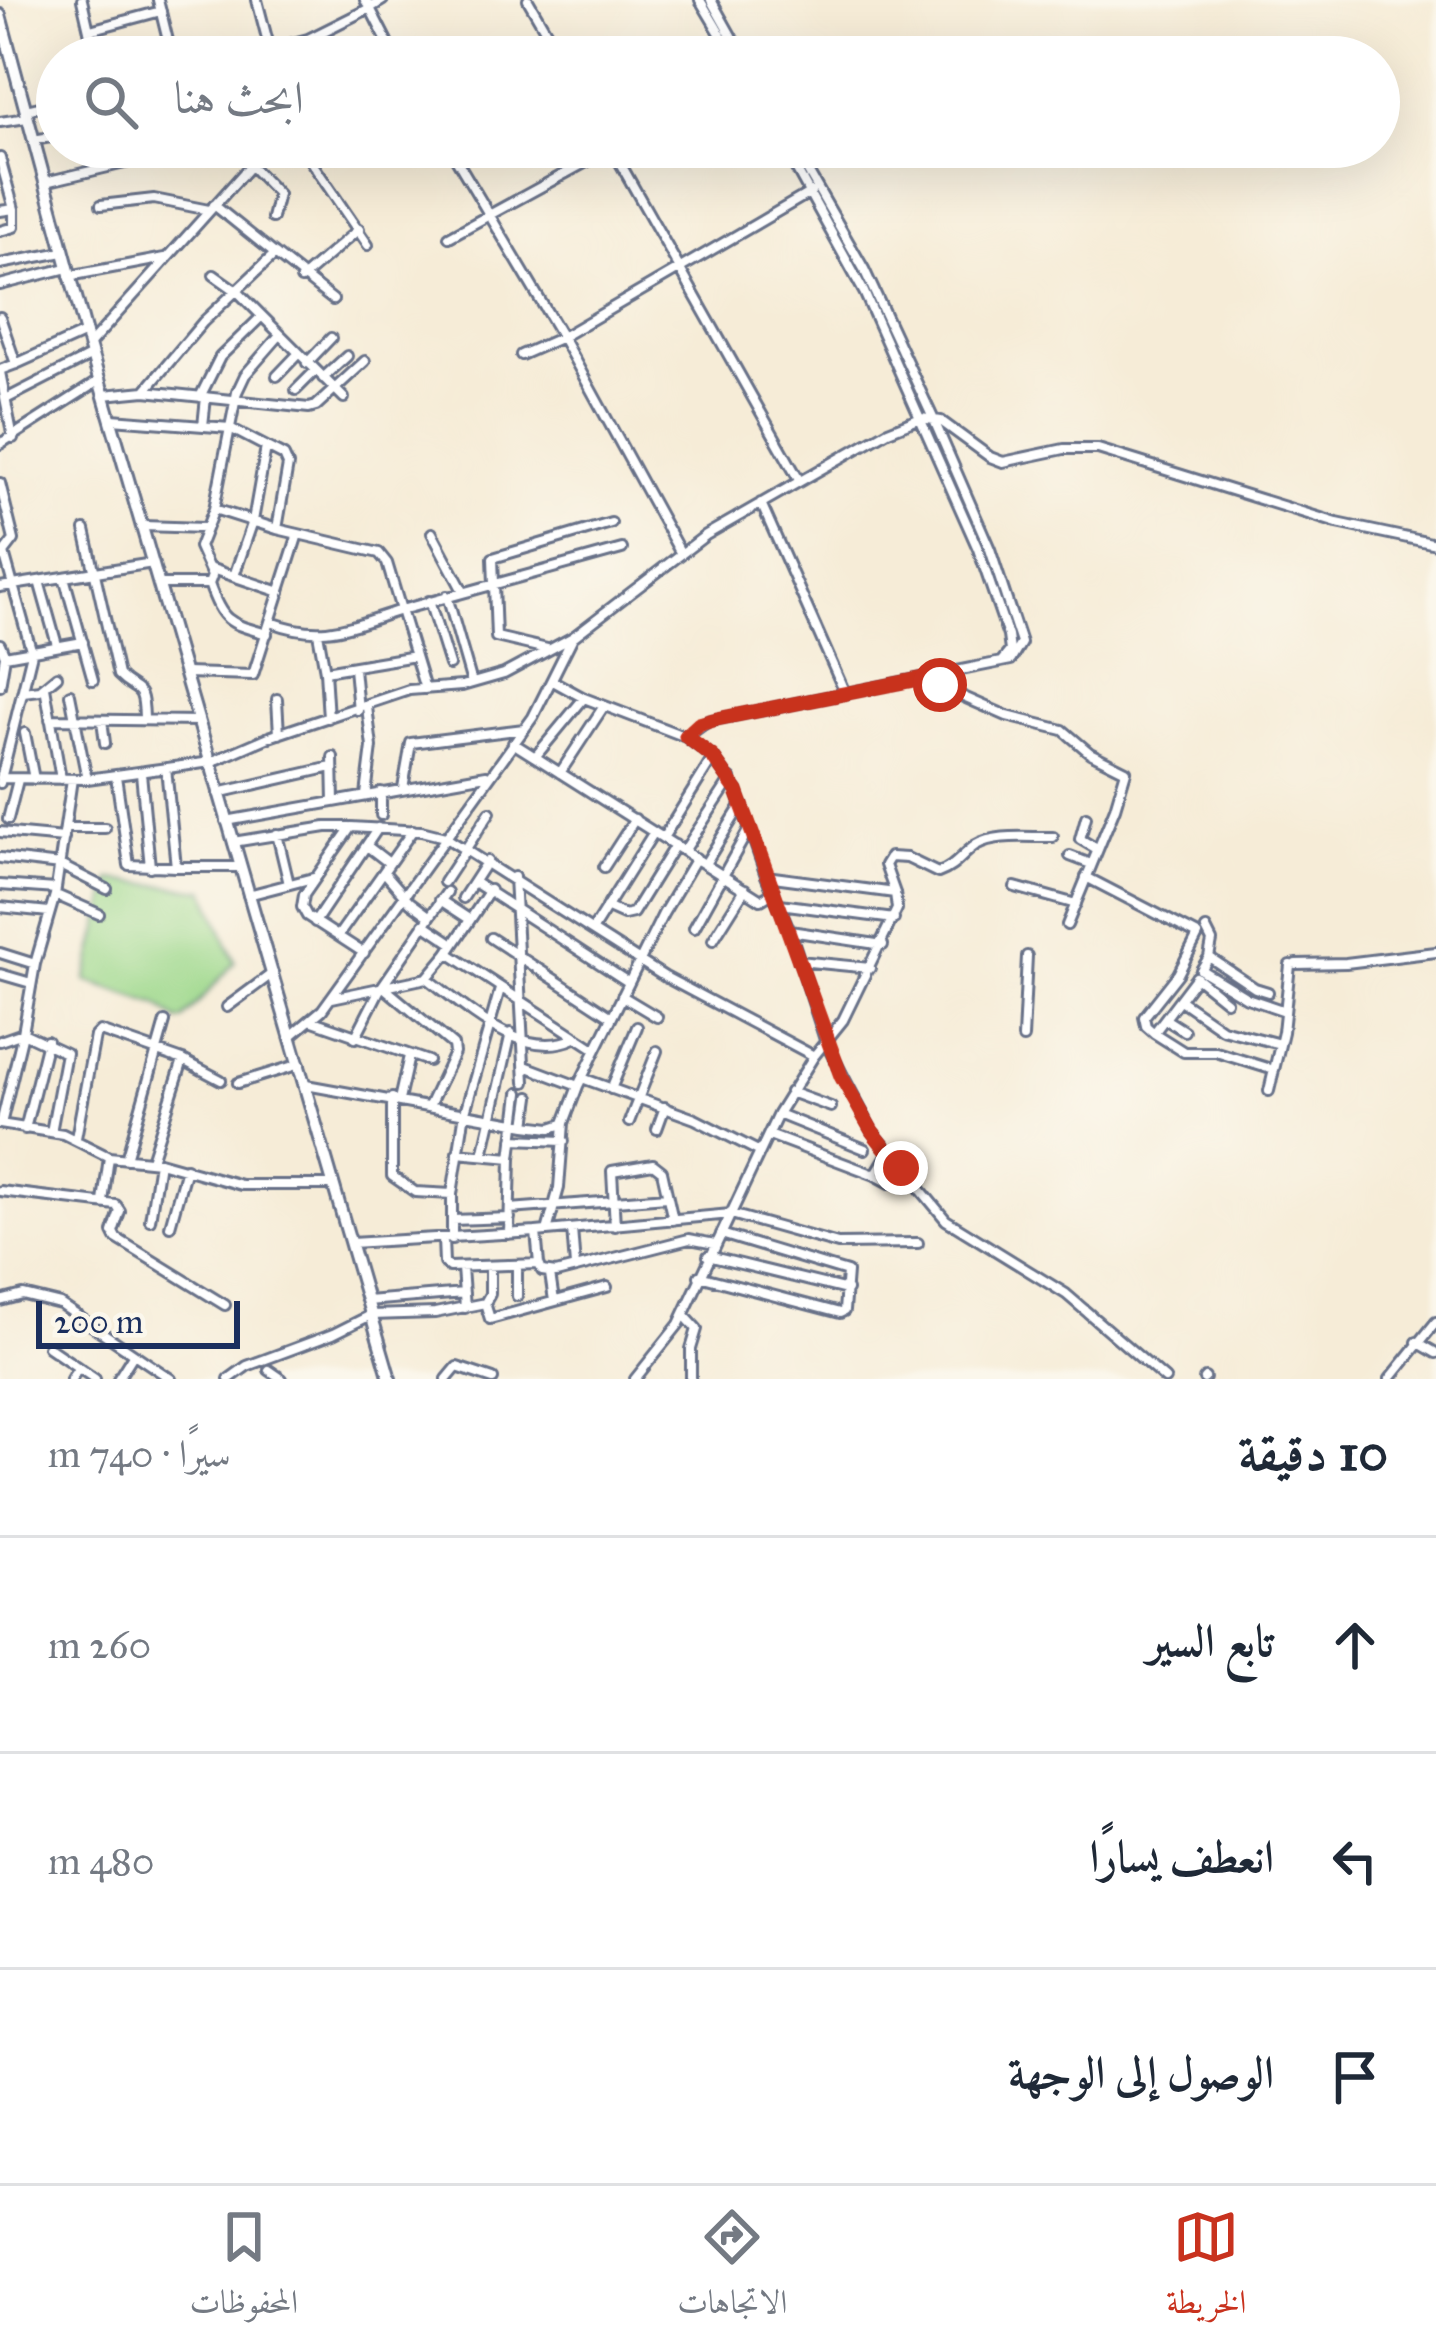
<!DOCTYPE html>
<html lang="ar">
<meta charset="utf-8">
<style>
body{margin:0;font-family:"IM FELL Great Primer",Amiri,serif;background:#f6f6f7;color:#1f2937;direction:rtl}
.scale{position:absolute;left:36px;bottom:30px;width:204px;box-sizing:border-box;padding-left:12px;border:6px solid #1b2f5e;border-top:0;font-size:33px;line-height:42px;white-space:nowrap;color:#1b2f5e;-webkit-text-stroke:9px #fbf7ec;paint-order:stroke}
.stop{position:absolute;width:36px;height:36px;margin:-27px;border:9px solid #c8321e;border-radius:50%;background:#fff}
.stop.end{background:#c8321e;border-color:#fff;box-shadow:0 3px 12px #0008}
.list{margin:0;padding:0;list-style:none}
h2{display:flex;justify-content:space-between;align-items:center;height:156px;margin:0;padding:0 48px;font-size:51px}
h2 small{font-size:39px;font-weight:400;color:#747a83}
.list li{display:grid;grid-template-columns:78px 1fr auto;gap:36px;align-items:center;box-sizing:border-box;height:216px;padding:0 48px;border-top:3px solid #e0e1e3}
.list b{display:block;font-size:45px;white-space:nowrap}
.list em{font-size:39px;font-style:normal;color:#747a83}
.icon{flex:none;width:66px;height:66px;fill:none;stroke:currentColor;stroke-width:2;stroke-linecap:round;stroke-linejoin:round}
.map{position:relative;flex:none;width:1436px;height:1379px;overflow:hidden;direction:ltr}
.search{position:absolute;background:#fff;box-shadow:0 12px 48px #0002;left:36px;right:36px;top:36px;height:132px;display:flex;align-items:center;gap:30px;box-sizing:border-box;padding:0 42px;border-radius:66px;color:#747a83;font-size:45px}
.sheet{height:804px;background:#fff}
nav{display:flex;justify-content:space-around;align-items:center;box-sizing:border-box;height:168px;border-top:3px solid #e0e1e3;background:#fff;font-size:33px;color:#747a83}
nav a{display:grid;justify-items:center;gap:6px}
nav .on{color:#c8321e}
.map>svg:first-child{display:block}
.green{fill:#9dd88b;stroke:#5c8474;stroke-width:3}
.lines{fill:none;stroke-linecap:round;stroke-linejoin:round}
.minor-casing{stroke:#687188;stroke-width:14}
.secondary-casing{stroke:#687188;stroke-width:16}
.minor{stroke:#fff;stroke-width:8}
.secondary{stroke:#fff;stroke-width:10}
.route{stroke:#c8321e;stroke-width:15}
</style>
<div class="map">
<svg width="1436" height="1379" viewBox="0 0 1436 1379">
<rect width="100%" height="100%" fill="#fbf7ec"/>
<filter id="ink" filterUnits="userSpaceOnUse"><feTurbulence type="fractalNoise" baseFrequency=".00833" numOctaves="2"/><feDisplacementMap in="SourceGraphic" scale="24" xChannelSelector="R" yChannelSelector="G"/><feConvolveMatrix kernelMatrix="1 2 1 2 8 2 1 2 1" color-interpolation-filters="sRGB"/></filter>
<filter id="wash" filterUnits="userSpaceOnUse"><feTurbulence type="fractalNoise" baseFrequency=".004" numOctaves="4" result="noise"/><feDisplacementMap in="SourceGraphic" scale="48" xChannelSelector="R" yChannelSelector="G"/><feGaussianBlur stdDeviation="2.7" result="paint"/><feColorMatrix in="noise" values="0 0 0 0 0 0 0 0 0 0 0 0 0 0 0 0 0 1.4 0 .05"/><feComposite in="paint" operator="in"/></filter>
<g filter="url(#wash)">
<rect width="100%" height="100%" fill="#f6ecd7"/>
<path class="green" d="M111 880 205 890 235 962 183 1020 178 1021 158 1005 86 981Z"/>
</g>
<g filter="url(#ink)">
<g class="lines">
<g class="minor-casing">
<path id="minor" d="M158 0 172 57
M257 0 270 50
M383 0 370 8 395 57
M528 0 561 57
M700 0 734 57
M711 0 743 57
M90 30 161 11
M73 56 93 48 82 0
M242 57 308 39 370 8 365 0
M542 57 556 49
M26 110 57 103
M0 122 27 118
M33 140 57 136
M80 147V152
M136 147 138 160
M241 147 255 158
M301 147 368 245
M449 147 562 337 680 552
M611 147 799 480
M784 147 864 292 978 549 1008 636 1010 651 1001 662
M0 158 14 209
M250 165 278 194 272 218
M45 182 192 147
M101 205 154 199 209 210
M0 211 14 209V227L0 231
M449 237 612 148
M275 254 333 300
M0 264 63 252
M214 275 238 292 344 398
M69 276 165 258
M301 279 359 229
M0 285 67 268
M0 317 16 364 0 370
M90 344 267 147
M521 355 562 337 811 192
M307 363 331 338
M16 364 85 333
M0 372 13 438
M277 376 298 354
M323 378 347 356
M296 390 315 371
M145 391 203 322 275 254 214 205
M104 395 145 391 309 408 316 406 365 361
M200 397 220 357 261 317
M6 399 92 355
M112 419 230 428 284 456 288 465 277 529
M203 426 206 397
M0 444 100 380
M0 483 14 540 4 553 32 653 0 783
M761 503 845 693
M214 509 277 529 379 553 387 563 401 610 622 549
M143 526 204 528
M85 530 118 675C137 695 143 681 144 718
M432 533 463 591
M209 568 280 592
M234 576 253 521 266 447
M64 577 93 680
M39 581 57 645
M160 584H209
M0 587 153 563
M447 596 472 683
M429 601 449 665
M271 622C325 642 349 626 401 610L425 689
M318 633 325 671
M267 634C229 623 223 623 209 584L212 576 199 547 214 509 237 392 245 375 279 336
M0 644 5 656 0 686
M547 649 496 637 493 558 611 523
M5 656 83 642
M354 668 358 710
M185 673 253 675 298 534
M935 677 950 691 1007 716 1063 730 1090 753 1126 771 1115 808 1067 925
M553 681 584 698 686 737 713 757 737 791 766 876 790 931 826 1043 872 1131 946 1220 1066 1294 1165 1379
M45 687 61 779
M23 692 40 690 57 676
M70 694 87 779
M277 699 279 734
M328 718 325 671 415 656
M50 719 198 721
M102 720 105 743
M25 733 34 779
M686 737 708 721 1011 660 1021 643 990 549 933 418 864 269 794 147
M513 743 761 900 774 892
M333 757 334 802
M535 757 584 698
M141 773 150 867
M560 773 604 706
M116 776 129 865 176 867 166 768
M0 778 87 779 211 762 269 737 409 690 462 686 504 674 573 637 706 535 888 431 921 418 941 421 990 457 1003 462 1064 449H1098L1337 523 1436 544
M403 788 411 743 524 729
M218 793 332 767
M366 795 372 747 367 707
M381 815V792
M1086 817 1080 839 1097 849
M8 819 18 780
M226 821 486 775
M66 828H105
M0 832 64 838
M277 834 289 884
M663 838 713 758
M233 842 326 827H349
M367 846 389 863
M684 851 731 779
M1070 856 1091 864
M0 858 60 865 107 889
M705 864 742 804
M176 867H239
M604 867 635 819
M384 872 410 902 429 916
M514 877 525 1082
M1086 877 1198 935 1178 974 1144 1017 1146 1026 1154 1033
M444 882 490 812
M474 882 628 982
M0 885 56 889
M1015 887 1076 904
M895 893 885 865 890 857 907 858 938 873C956 867 962 854 976 845 996 833 1030 838 1053 837
M56 895 99 914
M248 895 313 878
M463 898 487 861
M440 900 469 919
M780 904 894 919
M0 907 49 912
M606 907 624 915 633 913 675 845
M315 922 378 828
M424 924 454 944
M694 928 749 829
M593 929 654 832
M1206 929 1212 941 1209 957 1255 988 1268 992
M790 931 883 945
M338 936 413 830
M491 938 612 1017
M713 940 745 889
M0 953 35 964
M364 953 307 916 302 907 304 895 351 827 421 831 445 837 665 977 814 1056
M448 953 490 890
M1209 957 1201 970 1247 998 1285 1011
M799 961 870 968
M1296 964 1346 963 1436 952
M0 974 31 983
M1196 977 1226 1001
M427 978C467 1008 523 1062 575 1038
M1195 979 1154 1033 1184 1052H1216L1274 1070
M387 990 453 1045 454 1053 429 1106
M622 996 657 1017
M332 998 427 978 448 953 595 1049
M1180 1000 1222 1029 1280 1044
M227 1007 273 973
M1165 1019 1184 1031
M313 1021 428 1061
M292 1035 322 1010 533 717 573 637
M355 1038 379 991 447 892
M1023 1038 1027 956
M0 1041 23 1033 66 1053 51 1132
M525 1066 578 1086
M582 1078 695 1119 760 1152
M238 1083 300 1064
M306 1085 526 1125 551 1128 563 1124
M611 1089 637 1027
M1269 1091 1283 1032 1290 965
M790 1092 831 1107
M392 1098V1176L415 1192 452 1194V1239
M399 1100 409 1056
M778 1114 865 1149
M629 1122 657 1051
M0 1124 63 1134 109 1157 159 1162 241 1185H334
M1 1124 23 1033 35 964 55 895 72 779
M526 1125 530 1097
M25 1129 47 1041
M657 1129 665 1107
M769 1135 875 1175
M76 1138 95 1036 100 1031 183 1060 221 1080
M513 1139 564 1141
M889 1152 875 1175 890 1183
M457 1153 511 1158
M483 1155 511 1033
M126 1159 165 1022
M151 1160 183 1060
M0 1191 116 1205 120 1211 113 1232 116 1238 225 1305
M452 1194 465 1112 500 989
M103 1202 109 1157
M510 1209 667 1197
M150 1220 159 1162
M452 1220 510 1218
M170 1226 186 1168
M615 1226 612 1171 653 1164 662 1171 673 1220
M572 1229 575 1267
M547 1231 559 1188 564 1123 578 1086 663 914 696 858
M509 1234 511 1158 519 1093
M443 1239 444 1263 449 1267 539 1264 536 1232
M351 1243 536 1232 731 1214 838 1244 918 1243
M708 1256 847 1290
M539 1264 542 1271 556 1273 689 1239 715 1244
M490 1267V1294L485 1303 490 1319 607 1287
M462 1268 465 1308
M550 1274 554 1301
M699 1276 840 1313 844 1311 847 1272 721 1234
M517 1296V1266
M0 1301 23 1295 60 1304 171 1379
M367 1301 464 1293
M684 1315 697 1329 691 1349V1379
M1417 1342 1436 1353
M48 1347 95 1379
M269 1370 282 1379
M71 1379 78 1369
M118 1379 133 1355
M229 1379 247 1366 333 1334 371 1315 435 1313 485 1303
M447 1379 457 1367 493 1379
M635 1379 679 1324 778 1114 814 1056 843 1020 897 909 895 893 766 876
M1204 1379 1205 1378
M1390 1379 1436 1322"/>
</g>
<g class="secondary-casing">
<path id="secondary" d="M0 15 89 345 390 1379"/>
</g>
<use href="#minor" class="minor"/>
<use href="#secondary" class="secondary"/>
</g>
</g>
<g class="lines" filter="url(#ink)">
<path class="route" d="M901 1168 872 1131 841 1076 737 791 713 757 686 736 699 724 717 719 934 676 940 685"/>
</g>
</svg>
<div class="scale">200 m</div>
<div class="stop" style="left:940px;top:685px"></div>
<div class="stop end" style="left:901px;top:1168px"></div>
<div class="search"><svg class="icon" aria-label="search" viewBox="0 0 24 24"><circle cx="10" cy="10" r="6"/><path d="M15 15l6 6"/></svg>ابحث هنا</div>
</div>
<section class="sheet">
<h2>10 دقيقة<small>سيرًا · 740 m</small></h2>
<ul class="list">
<li><svg class="icon" aria-label="ahead" viewBox="0 0 24 24"><path d="M12 20V5M6 11l6-6 6 6"/></svg><div><b>تابع السير</b></div><em>260 m</em></li>
<li><svg class="icon" aria-label="left" viewBox="0 0 24 24"><path d="M17 20v-9H6M10 6l-5 5 5 5"/></svg><div><b>انعطف يسارًا</b></div><em>480 m</em></li>
<li><svg class="icon" aria-label="arrive" viewBox="0 0 24 24"><path d="M6 21V4h12l-3 4 3 4H6"/></svg><div><b>الوصول إلى الوجهة</b></div></li>
</ul>
</section>
<nav>
<a class="on"><svg class="icon" aria-label="map" viewBox="0 0 24 24"><path d="M3 6l6-2 6 2 6-2v14l-6 2-6-2-6 2zM9 4v14M15 6v14"/></svg>الخريطة</a>
<a><svg class="icon" aria-label="directions" viewBox="0 0 24 24"><path d="M12 3l9 9-9 9-9-9zM9 14v-3h6M13 9l2 2-2 2"/></svg>الاتجاهات</a>
<a><svg class="icon" aria-label="saved" viewBox="0 0 24 24"><path d="M7 4h10v16l-5-4-5 4z"/></svg>المحفوظات</a>
</nav>
